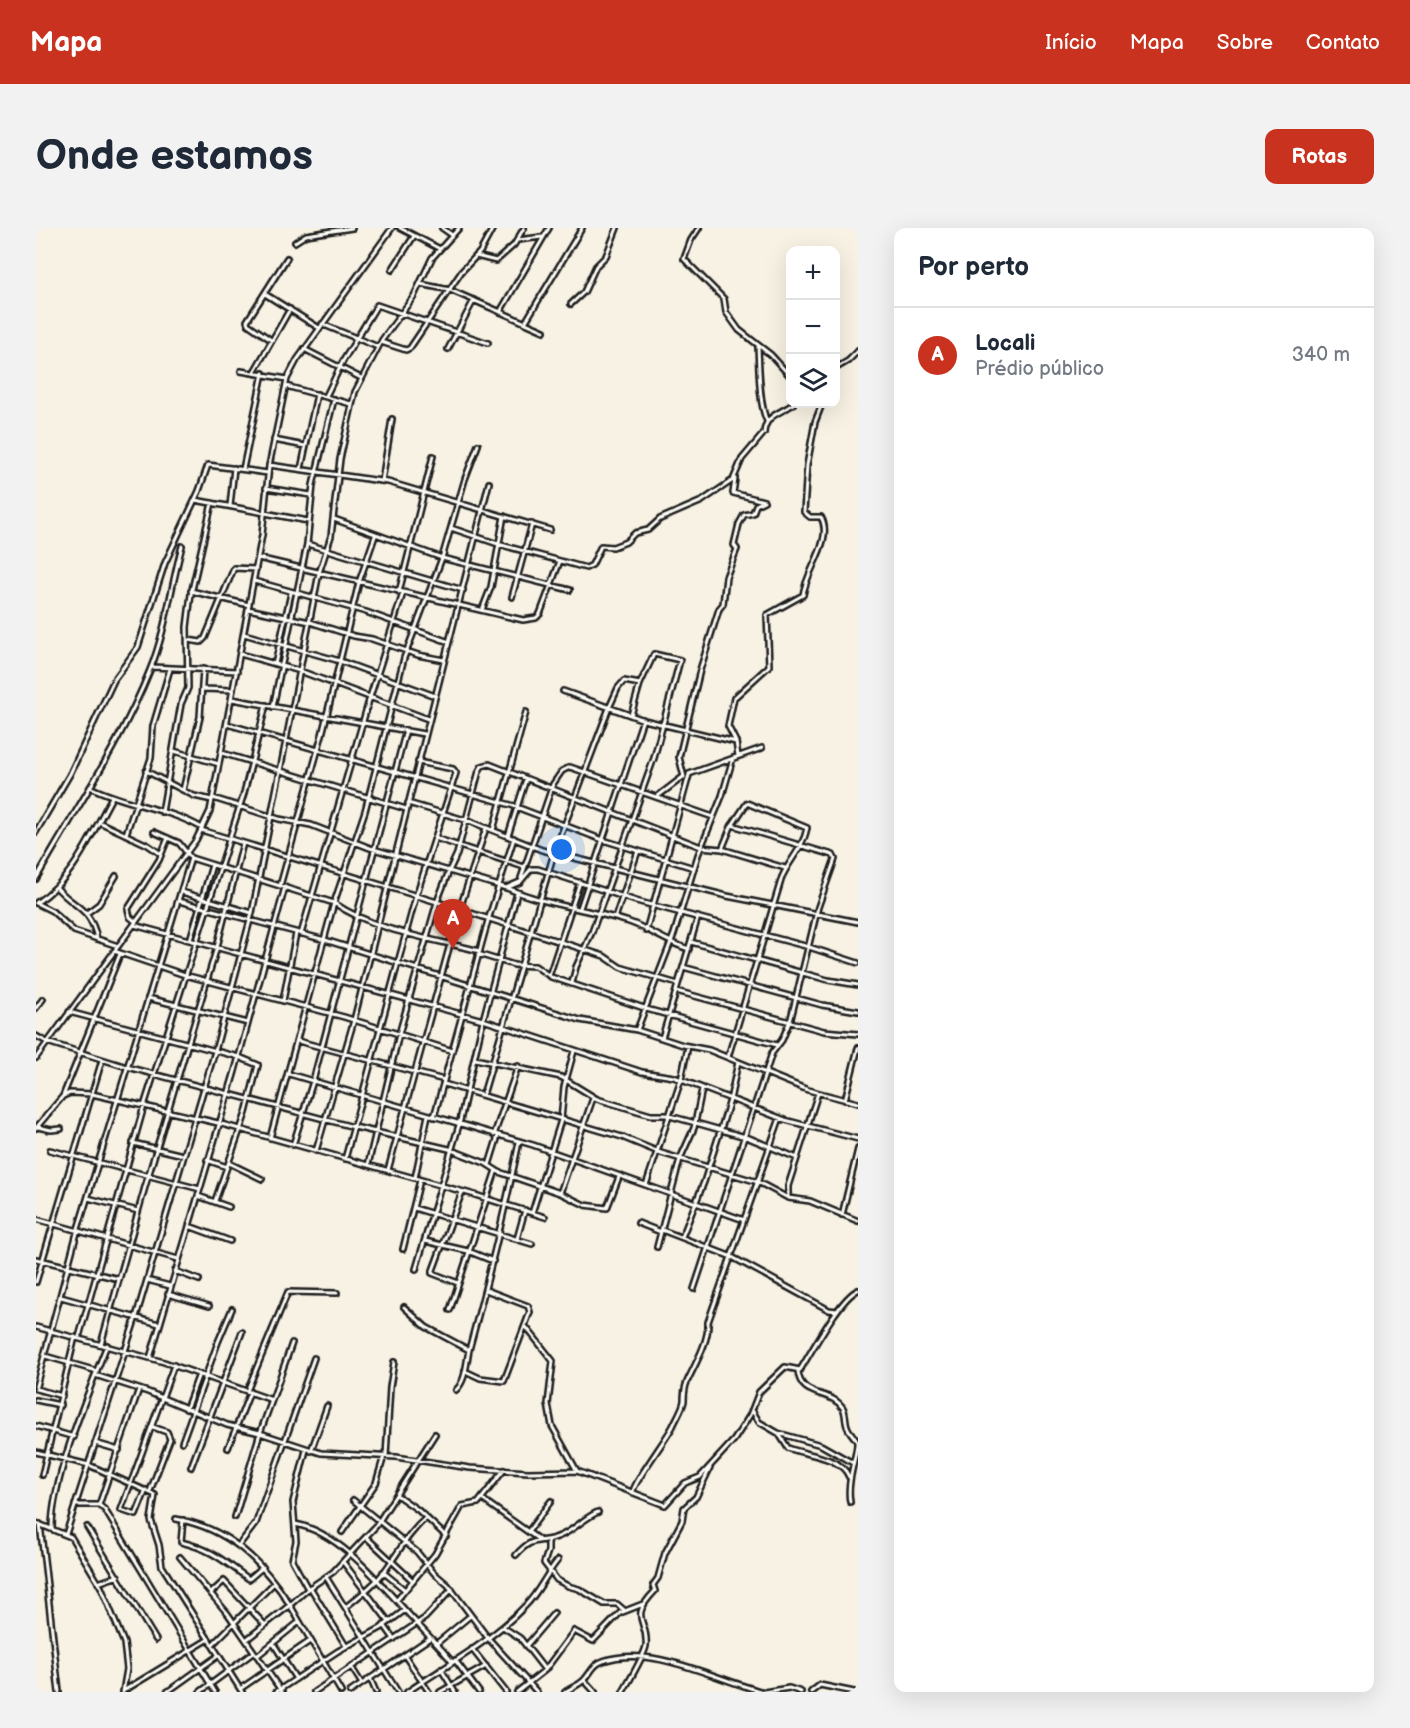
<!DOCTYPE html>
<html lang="pt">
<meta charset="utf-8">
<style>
body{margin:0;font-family:"Balsamiq Sans",sans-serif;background:#f2f2f3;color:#1f2937}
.controls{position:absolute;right:18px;top:18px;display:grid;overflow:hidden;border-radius:12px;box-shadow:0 6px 24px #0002}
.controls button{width:54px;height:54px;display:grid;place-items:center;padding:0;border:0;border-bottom:2px solid #e0e1e3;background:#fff;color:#1f2937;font:30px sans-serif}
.you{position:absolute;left:526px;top:622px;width:21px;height:21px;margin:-15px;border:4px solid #fff;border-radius:50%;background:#1a73e8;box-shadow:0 0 0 9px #1a73e833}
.badge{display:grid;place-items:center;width:39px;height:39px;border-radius:50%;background:#c8321e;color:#fff;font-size:20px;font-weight:700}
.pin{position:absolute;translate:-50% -50px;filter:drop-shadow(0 2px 3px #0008)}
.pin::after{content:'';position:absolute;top:32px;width:21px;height:18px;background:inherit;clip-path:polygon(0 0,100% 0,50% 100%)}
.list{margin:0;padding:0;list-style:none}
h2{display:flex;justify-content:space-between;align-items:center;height:78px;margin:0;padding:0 24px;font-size:26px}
h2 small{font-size:20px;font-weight:400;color:#747a83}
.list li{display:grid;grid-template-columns:39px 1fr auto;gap:18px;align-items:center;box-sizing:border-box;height:96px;padding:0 24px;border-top:2px solid #e0e1e3}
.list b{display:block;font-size:22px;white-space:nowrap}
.list p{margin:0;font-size:20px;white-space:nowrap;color:#747a83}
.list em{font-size:20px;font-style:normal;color:#747a83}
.icon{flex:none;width:33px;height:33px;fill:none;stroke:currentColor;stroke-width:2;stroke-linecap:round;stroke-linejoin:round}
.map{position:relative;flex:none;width:822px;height:1464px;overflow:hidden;border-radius:12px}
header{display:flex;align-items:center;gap:36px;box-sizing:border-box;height:84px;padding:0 30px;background:#c8321e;color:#fff}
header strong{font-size:28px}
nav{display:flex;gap:33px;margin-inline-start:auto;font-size:21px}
.intro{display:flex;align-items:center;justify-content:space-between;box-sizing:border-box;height:144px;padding:0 36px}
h1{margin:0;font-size:42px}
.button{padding:15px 27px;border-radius:12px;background:#c8321e;color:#fff;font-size:21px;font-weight:700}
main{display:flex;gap:36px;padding:0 36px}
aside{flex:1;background:#fff;border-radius:12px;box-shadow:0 6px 24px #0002}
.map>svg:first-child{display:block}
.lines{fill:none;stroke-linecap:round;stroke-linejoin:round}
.minor-casing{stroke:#1c1c1c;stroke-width:8}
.minor{stroke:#fdfcf7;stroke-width:3}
</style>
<header>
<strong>Mapa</strong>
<nav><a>Início</a><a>Mapa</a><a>Sobre</a><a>Contato</a></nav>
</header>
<div class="intro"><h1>Onde estamos</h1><a class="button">Rotas</a></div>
<main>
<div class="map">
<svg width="822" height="1464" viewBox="0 0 822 1464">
<rect width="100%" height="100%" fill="#f8f2e4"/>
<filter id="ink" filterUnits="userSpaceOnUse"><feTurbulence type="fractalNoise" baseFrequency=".0167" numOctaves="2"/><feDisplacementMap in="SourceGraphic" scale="12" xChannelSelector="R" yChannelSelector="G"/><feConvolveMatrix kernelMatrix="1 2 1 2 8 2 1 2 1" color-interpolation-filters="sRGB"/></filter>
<g filter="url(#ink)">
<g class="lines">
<g class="minor-casing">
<path id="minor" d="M364 0 404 21
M406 0 416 7
M663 0 655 12 648 31 688 71 690 84 703 102 735 127 754 148
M482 12 506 9
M259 14 270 7 316 0
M440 28 460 33 478 17 488 0
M356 42 378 8
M384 56 414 62 508 103
M229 66 283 100
M535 76 548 64 560 38 570 28 581 0
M464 84 513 0
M490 93 546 0
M286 96 342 119
M235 112 212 96 211 93 251 30
M345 114 370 122 374 120 426 43 444 24 457 0
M722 119C723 137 723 178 731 193
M268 121 325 150
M412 121 438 72
M800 140 812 133 822 123
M205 143 251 151
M218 144 254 81
M250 158 315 176
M290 168 307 133 341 77 452 115
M238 212 269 218
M233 237 352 254 514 302
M207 241 227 145
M265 241 281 166
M346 253 356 191
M230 260 275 267
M159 272 272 293
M194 278 198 240
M298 291 406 330 534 362
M415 300 462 316 550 340 556 337 565 318 577 319 590 314 599 305 612 302 624 291 666 273 697 252 706 231 728 205C729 187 745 185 757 176
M271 316 427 362
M222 330 487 392 500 390 504 386 524 333
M218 353 330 384 413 414
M155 363 213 377
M363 364 397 228
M476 369 496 296
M212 381 274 394 318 408 336 411 382 427 408 432
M446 382 455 359 468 288
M208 406 304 433 399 468
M152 412 165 414 169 410 198 340 220 341
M204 426 264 443 392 491
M239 436 255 365
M116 439 201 443
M167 461 197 462
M527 463 608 492 700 514
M196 471 388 506
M237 479 271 316 277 257 298 171
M191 496 475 577 567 612 658 640
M138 523 183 536
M186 525 370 581
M702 528 700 514 692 498 698 470 733 438 731 387 767 367C770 342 798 312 785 289H774L768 284 771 237 779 194 786 176
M110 543 158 568 176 572
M653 546 726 520
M648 549 643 529 664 442 683 381 687 376 690 349 701 321 698 317 703 296 708 287 717 285 720 277 728 273 697 265 699 251
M54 559C90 577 132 580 166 600
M147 562 164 489 167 441
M622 568 647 549
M177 570 243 591 275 597 334 620 413 643 421 626 443 543 446 538 453 536 665 619 686 621 749 640
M372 575 436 594 506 622 691 668 822 694
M126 584 145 476 152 460 151 399 155 366 176 275
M63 594 112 617 125 626
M165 602 401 674 413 643 470 660 484 654 495 641H502L600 673 773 719 822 735
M457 602 490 484
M0 604 34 546 78 452 102 419 129 335 163 263 172 237 232 245
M118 604 143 615 155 630 298 675C339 703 396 711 444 723
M90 606 115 530 117 498 134 441
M472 608 490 551
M399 610 488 639
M686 621 695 599 711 575 771 600C767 620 754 631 746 649L692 829
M485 650 517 556 526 543 534 539 677 589
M0 651C39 582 85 515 114 442 130 403 135 358 146 318
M244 658 286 507 323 354 339 308
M20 659C39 681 54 678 61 711
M471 660C510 677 552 681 593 694 614 701 631 715 653 721
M146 664 216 685
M143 673 289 712 544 792 601 802 647 817 673 822 772 862 822 875
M0 675C38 651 55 607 76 569
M0 675 16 683 38 703 82 718
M544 680 607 491
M51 685 63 676 80 648
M579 690 602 623
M100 694 94 689 92 681 123 632 132 610
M98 697 447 792 606 844 638 849 749 892 822 911
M610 703 653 547
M265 706 334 469 367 365
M154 712 176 637
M655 714 792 752 822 757
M78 723 149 747 308 789 417 823
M442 726 478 737 499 738 515 749 614 782 741 817
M647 739 786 777 822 783
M513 748 544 654
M536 755 540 739 556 704 618 530 644 432 618 426 604 456 595 487
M640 763 788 803 822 806
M112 770 212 795
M247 773 260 705
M0 780 7 771
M33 784 203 829 222 837 210 885 179 973
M601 802 638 706 662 627 686 568 697 530
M0 808 11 814 91 839 314 898 413 921 449 935 463 944 524 965 549 977 571 980 583 949
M626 810 662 689
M262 813 408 852
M0 830 160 612 174 583 226 307 233 238 251 151 261 132 356 0
M439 831 525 849 561 871 615 887H630L667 897 713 910 761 930
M253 846 497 917 708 992
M408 856 586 909 625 925 722 954 752 970 774 973 822 993
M447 867 518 625 573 480 582 460 588 453 604 456
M27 868 84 726
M809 872 822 820
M398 889 453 689 478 610
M2 899 15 902 25 901
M0 900 27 868 34 865 56 866 182 895 439 967 509 989
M458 907 482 838
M234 910 298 675 329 583 368 430 406 330 429 251 442 217
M97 915 147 927
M257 917 277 853 370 502
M14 922 164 961
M280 923 318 792 453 255
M309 931 380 668 420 545 417 541 382 534
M171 932 191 939
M193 935 226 951
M332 937 363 806 401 674 568 728 584 739 642 756
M453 937 462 908
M352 942 424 680 450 600
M379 950 392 887
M610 957 645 852 652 818
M524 965 557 870
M162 968 193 979
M52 970 102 983
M752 970V958L782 865
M378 980 496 1016
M496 985 525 892 528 859 538 823
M806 987 822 921
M0 991 142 1031
M602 995 625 1004
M153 998 194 1013
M626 1002 696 1029 793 1082 801 1083
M646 1009 668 954 694 872 702 834
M481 1011 489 982
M389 1013 432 1023 457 1033
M621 1019 644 931 658 900 666 861
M367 1021 384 952
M0 1031 83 1051
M380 1041 423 897 447 792 481 665
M139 1043 163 1052
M111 1052 134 1058
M0 1054 66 832
M422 1055 396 1045 426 964
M658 1061 736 825 746 812 755 790 782 679 799 631 797 627 696 597
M132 1066 173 1078
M25 1069 123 1096
M368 1079 390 1099 433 1122
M414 1082 460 942
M0 1099 128 1134 236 1172 224 1205 285 1225 360 1229 434 1240 492 1244 541 1243
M490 1099 517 1133 512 1176 516 1198 541 1243 629 1277 649 1255 664 1249 698 1212 714 1187 723 1164 749 1139 764 1142C776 1123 804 1070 822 1062
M43 1109 108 878 208 565 230 477
M65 1116 109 959 181 719 207 615
M9 1128 61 1143
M114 1130 199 843 249 659
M429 1143 444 1150 468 1153 494 1084 492 1078 450 1062
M762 1143C764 1171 795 1161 807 1180 810 1185 809 1193 811 1198 813 1205 819 1208 821 1214 822 1225 810 1253 814 1274
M59 1147 112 1164 191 1197 224 1205 199 1289
M0 1158 42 1001 155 630
M0 1161 26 1168
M420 1162C431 1152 430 1132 434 1118 452 1051 469 983 483 914
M211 1163 252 1064 301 1065
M0 1172 24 1177
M236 1172 256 1115
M150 1181 163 1146
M716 1182 723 1194 742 1205 785 1217 817 1235
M0 1198 38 1209
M743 1206 752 1220C769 1227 805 1228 813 1249
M146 1214 182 1114 196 1081
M59 1215 83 1222
M192 1220 214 1164
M270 1222 257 1274 260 1313 256 1332 272 1361 254 1377 305 1464
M275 1223 291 1178
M0 1224 53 1237 119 1267 115 1292 123 1317 126 1338 206 1464
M350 1228 354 1159 358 1134
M155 1239 206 1104
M6 1247 39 1109
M110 1262 100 1287 85 1282 138 1137
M114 1263 134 1211 131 1204 117 1199
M597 1264C596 1257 631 1210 637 1198 640 1191 647 1180 648 1173 648 1166 648 1161 651 1154 659 1136 673 1114 672 1094L744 890
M362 1268 382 1282 410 1308
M446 1271 502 1311
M317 1272 381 1324 398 1345 412 1357 452 1410 501 1464
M39 1277H63L69 1282 179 1464
M63 1277 103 1161
M140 1291C192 1300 226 1333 254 1377L210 1412
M147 1292 145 1314C178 1322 187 1333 213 1351L227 1339
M0 1295 35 1309 65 1359 88 1415 91 1441 87 1464
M4 1296 23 1464
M259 1296C305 1304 348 1360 379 1393 391 1407 405 1419 416 1434
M51 1299 120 1412
M16 1300C16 1250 52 1165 71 1117
M306 1304 340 1255 348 1228
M492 1304 515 1273
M30 1306 100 1089 179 823 216 685 283 345 295 308 304 231 319 164 346 112 378 68 396 30 423 0
M330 1309 377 1353
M512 1312V1323L508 1335 521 1352 532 1358 543 1361 568 1376H581L588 1382
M203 1317 220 1295 278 1130
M480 1327C499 1305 504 1318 526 1307 539 1301 548 1290 562 1284
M144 1329 192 1386 246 1464
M307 1334 353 1394
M347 1344 369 1362
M290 1349 362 1464
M62 1355 82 1348
M274 1359 310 1418
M272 1361 297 1344 340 1298 399 1206
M175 1365 188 1353 229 1397
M361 1372 399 1326 426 1278 442 1275 468 1242
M311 1378C322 1369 334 1360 343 1350 360 1330 370 1307 390 1290
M348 1397 358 1411
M467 1399 484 1410 509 1442
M237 1415 260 1451
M401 1415 434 1388
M176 1417 238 1355
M490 1418 518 1385
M436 1421 470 1464
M221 1428 263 1394
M369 1428 393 1464
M419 1432 443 1464
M316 1440 326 1456
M405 1441 419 1464
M334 1450 340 1464
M548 1452 559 1464
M204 1461 274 1413
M89 1462 173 1411
M131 1464 183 1427
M164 1464 218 1424
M240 1464 302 1423 345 1400 369 1382
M278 1464 389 1390 416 1361
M314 1464 394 1410
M371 1464C411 1437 456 1413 490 1377 503 1364 510 1346 522 1332
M404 1464 450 1438
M481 1464 509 1442 538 1403 557 1413 584 1385 607 1376
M529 1464C535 1460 543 1457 548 1452 555 1445 557 1436 567 1433 617 1416 680 1452 728 1464
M587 1464C592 1455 609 1426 610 1418 613 1391 591 1392 619 1363L617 1357 622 1350 629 1325 646 1293 648 1280 660 1269 674 1240
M728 1464 753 1460 765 1464
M775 1464 784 1457 818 1464"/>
</g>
<use href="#minor" class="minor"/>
</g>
</g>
</svg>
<div class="controls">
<button>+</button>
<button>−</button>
<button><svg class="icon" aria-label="layers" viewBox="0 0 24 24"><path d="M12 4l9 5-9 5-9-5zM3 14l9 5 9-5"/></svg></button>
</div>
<div class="you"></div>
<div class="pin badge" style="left:417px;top:721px">A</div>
</div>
<aside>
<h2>Por perto<small></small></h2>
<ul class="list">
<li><span class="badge">A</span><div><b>Locali</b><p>Prédio público</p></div><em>340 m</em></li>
</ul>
</aside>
</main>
